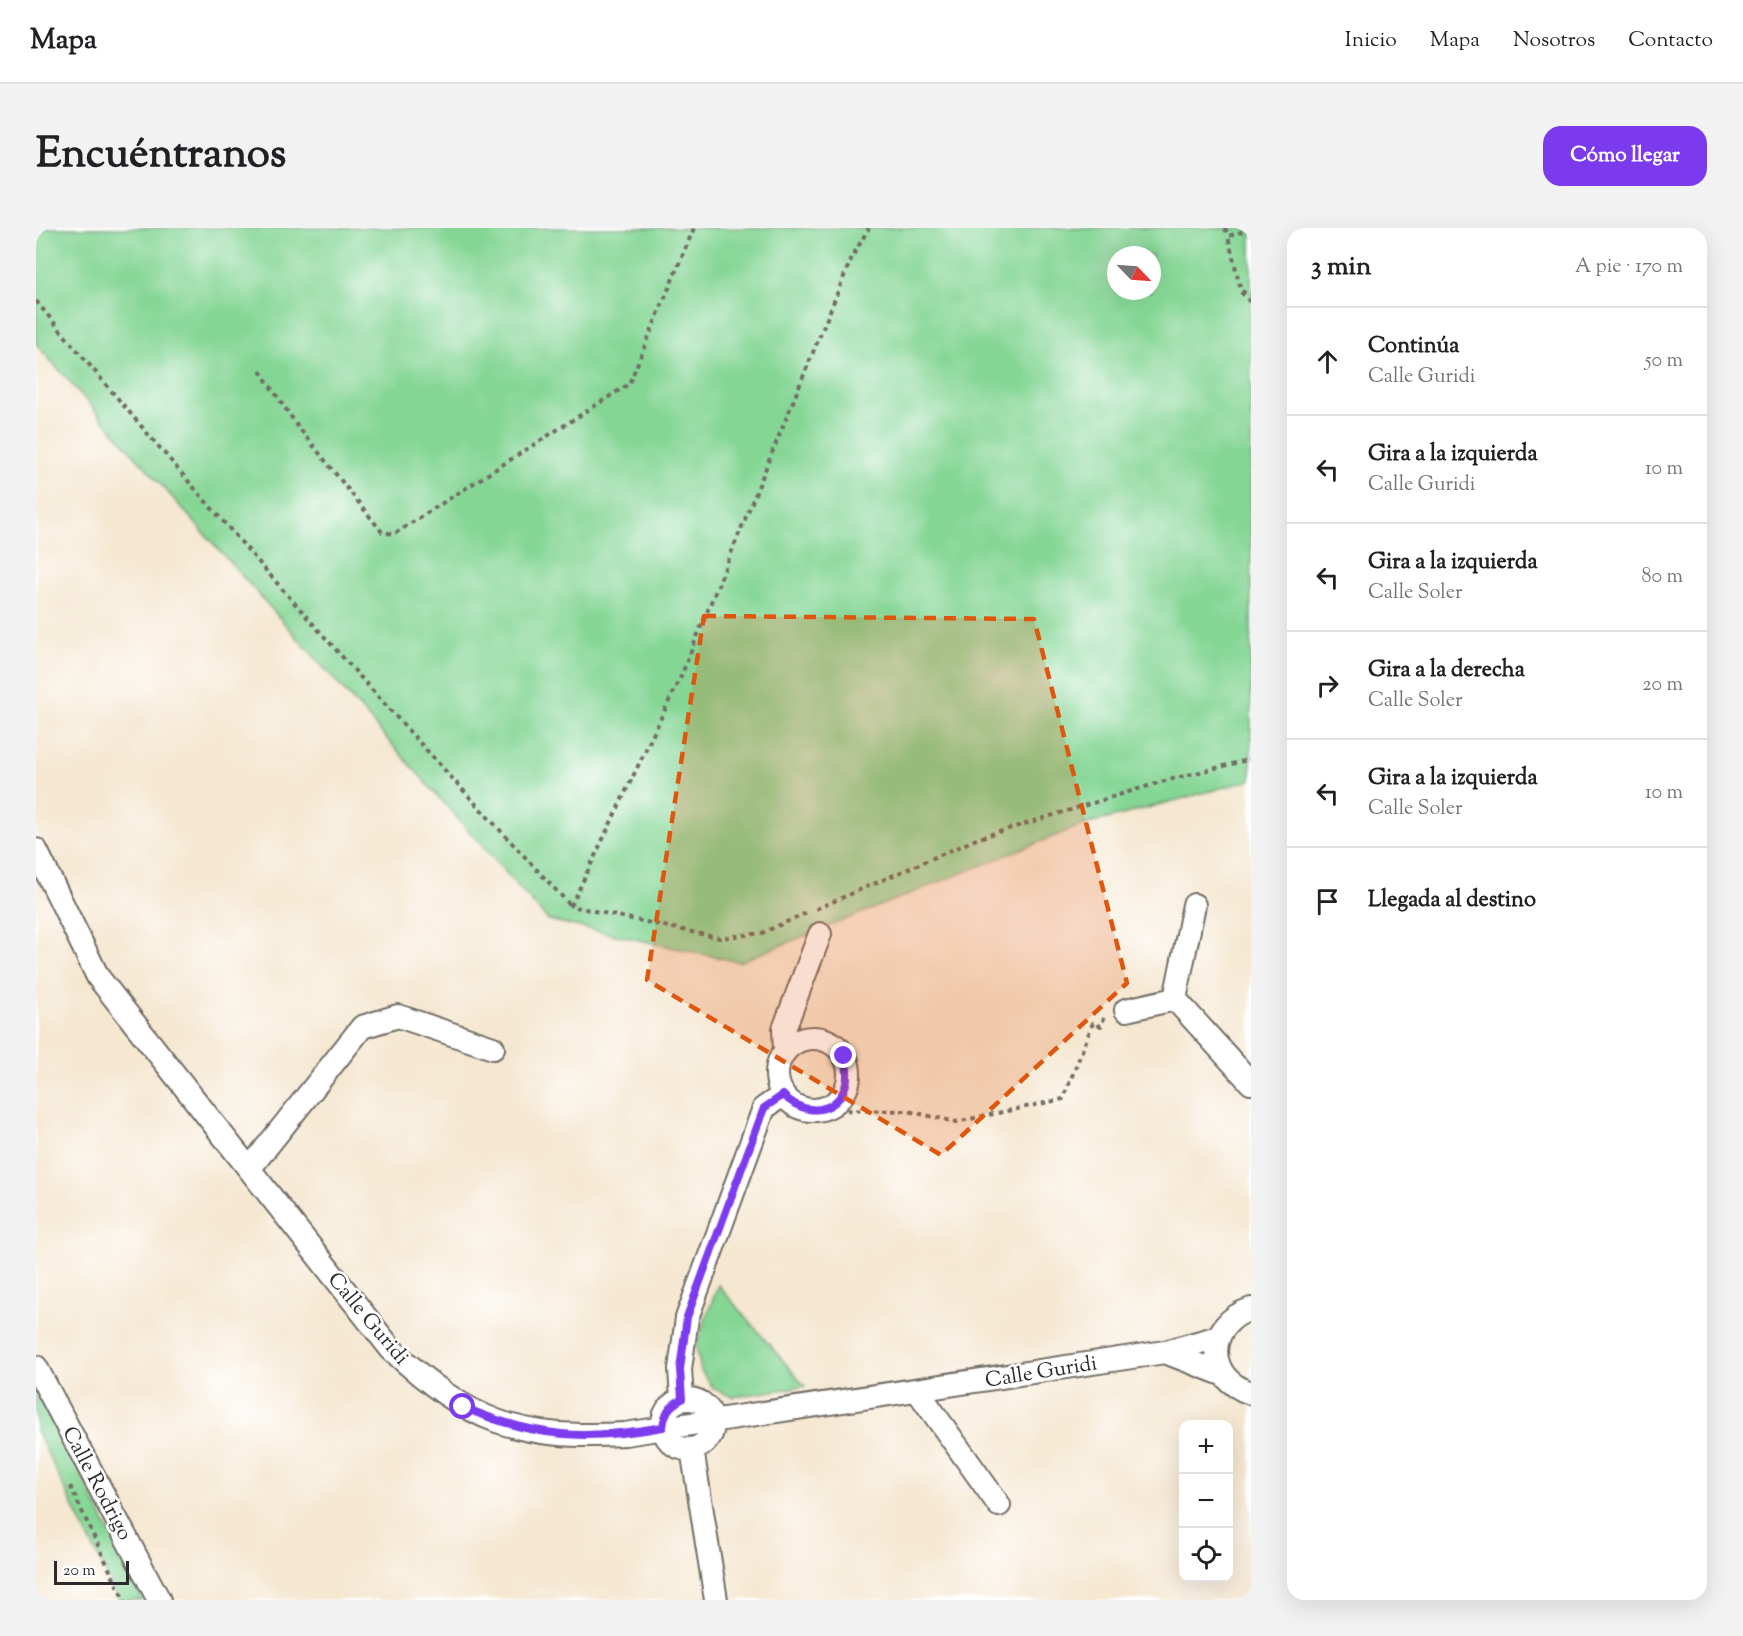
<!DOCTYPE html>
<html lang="es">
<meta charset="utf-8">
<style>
body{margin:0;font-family:"Sorts Mill Goudy",serif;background:#f2f2f2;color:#202124}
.controls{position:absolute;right:18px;bottom:18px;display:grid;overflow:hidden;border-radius:12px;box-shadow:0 6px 24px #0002}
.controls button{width:54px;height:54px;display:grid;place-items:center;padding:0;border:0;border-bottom:2px solid #e0e0e0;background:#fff;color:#202124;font:30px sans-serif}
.compass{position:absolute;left:1071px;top:18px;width:54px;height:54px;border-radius:50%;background:#fff;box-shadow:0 6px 24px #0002;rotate:115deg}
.scale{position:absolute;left:18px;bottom:15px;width:75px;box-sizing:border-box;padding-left:6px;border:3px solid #2b2b2b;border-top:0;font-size:16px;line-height:21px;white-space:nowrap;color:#2b2b2b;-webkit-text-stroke:4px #fff;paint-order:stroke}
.stop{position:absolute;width:18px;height:18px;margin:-14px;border:4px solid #7c3aed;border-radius:50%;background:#fff}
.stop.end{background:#7c3aed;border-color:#fff;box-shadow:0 2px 6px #0008}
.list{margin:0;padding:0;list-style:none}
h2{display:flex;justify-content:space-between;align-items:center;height:78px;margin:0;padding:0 24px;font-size:26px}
h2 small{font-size:20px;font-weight:400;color:#757577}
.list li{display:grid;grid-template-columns:39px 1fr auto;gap:18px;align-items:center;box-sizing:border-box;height:108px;padding:0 24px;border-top:2px solid #e0e0e0}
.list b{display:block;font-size:22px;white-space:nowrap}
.list p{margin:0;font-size:20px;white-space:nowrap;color:#757577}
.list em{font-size:20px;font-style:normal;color:#757577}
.icon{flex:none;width:33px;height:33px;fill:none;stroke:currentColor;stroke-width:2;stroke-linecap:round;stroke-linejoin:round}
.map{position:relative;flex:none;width:1215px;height:1372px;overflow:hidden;border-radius:18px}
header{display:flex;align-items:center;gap:36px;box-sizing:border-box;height:84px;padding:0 30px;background:#fff;border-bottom:2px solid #e0e0e0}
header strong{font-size:28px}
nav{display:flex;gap:33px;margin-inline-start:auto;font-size:21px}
.intro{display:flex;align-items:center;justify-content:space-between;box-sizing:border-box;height:144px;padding:0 36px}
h1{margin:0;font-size:42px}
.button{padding:15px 27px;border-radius:18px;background:#7c3aed;color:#fff;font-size:21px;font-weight:700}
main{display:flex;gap:36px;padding:0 36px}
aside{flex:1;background:#fff;border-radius:18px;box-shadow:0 6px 24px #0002}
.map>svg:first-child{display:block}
.green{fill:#85d695;stroke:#588060;stroke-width:1.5;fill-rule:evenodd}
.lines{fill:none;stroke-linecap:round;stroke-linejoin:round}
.minor-casing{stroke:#726d65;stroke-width:26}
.path{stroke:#726d65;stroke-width:4;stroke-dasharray:4.5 4.5;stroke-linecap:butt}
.minor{stroke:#fff;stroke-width:22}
.route{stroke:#7c3aed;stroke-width:8}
.marked{fill:#df570e;fill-opacity:0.2;stroke:#df570e;stroke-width:4.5;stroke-dasharray:12 8;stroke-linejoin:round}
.labels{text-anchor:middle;stroke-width:5;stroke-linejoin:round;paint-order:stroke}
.street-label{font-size:21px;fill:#2b2b2b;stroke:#fff}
</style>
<header>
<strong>Mapa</strong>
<nav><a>Inicio</a><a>Mapa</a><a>Nosotros</a><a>Contacto</a></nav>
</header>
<div class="intro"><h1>Encuéntranos</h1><a class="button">Cómo llegar</a></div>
<main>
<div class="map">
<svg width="1215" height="1372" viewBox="0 0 1215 1372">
<rect width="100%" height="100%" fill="#fff"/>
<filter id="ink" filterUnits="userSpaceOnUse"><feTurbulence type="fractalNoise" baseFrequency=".0167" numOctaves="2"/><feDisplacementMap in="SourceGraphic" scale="12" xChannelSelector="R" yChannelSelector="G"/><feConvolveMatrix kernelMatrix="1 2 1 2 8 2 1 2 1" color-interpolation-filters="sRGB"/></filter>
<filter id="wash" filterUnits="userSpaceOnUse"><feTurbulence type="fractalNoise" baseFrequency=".008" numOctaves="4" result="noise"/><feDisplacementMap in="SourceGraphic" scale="24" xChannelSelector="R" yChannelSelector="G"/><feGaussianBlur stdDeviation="1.35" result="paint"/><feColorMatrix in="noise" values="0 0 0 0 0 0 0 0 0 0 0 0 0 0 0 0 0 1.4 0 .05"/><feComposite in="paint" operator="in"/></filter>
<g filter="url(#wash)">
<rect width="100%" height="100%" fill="#f5e7d0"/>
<path class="green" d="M0 0H1215V552L1041 599 703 734 512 692 0 116ZM1080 27H1116V63H1080Z
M682 1057 769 1158 697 1169 678 1161 665 1143 660 1118Z
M0 1155 107 1372H83L0 1202Z"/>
</g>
<g filter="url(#ink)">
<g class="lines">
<g class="minor-casing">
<path id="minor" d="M0 622 62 749 355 1121C433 1194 482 1212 589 1206L1129 1124 1182 1109
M1158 677 1139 771 1215 855
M1090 782 1139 771
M741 846a36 36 0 1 1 72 0a36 36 0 1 1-72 0Z
M749 823 748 801 784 706
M214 940 326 799 362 788 457 820
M1215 1081C1169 1096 1168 1150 1215 1165
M1129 1124 1186 1146
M0 1139 123 1372
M881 1162 963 1277
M646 1171 644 1141 651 1090 728 880 747 867
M627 1196a25 25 0 1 1 50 0a25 25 0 1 1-50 0Z
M656 1221 680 1372"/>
</g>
<path class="path" d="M1189 0 1192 8
M1215 1 1192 8 1205 63 1215 67
M1205 64 1215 75
M0 73C172 280 350 482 535 678
M224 143 260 196 346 304 358 306 593 156 658 0
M780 681 943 610 1125 554 1215 531
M770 685 726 705 684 710 535 678 645 448 816 29 833 0
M784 882 872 883 920 894 1027 871 1057 795 1065 798 1068 790
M34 1258 88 1372"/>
<use href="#minor" class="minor"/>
</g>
</g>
<g class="lines" filter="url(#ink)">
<path class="route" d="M427 1179C499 1210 550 1213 627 1199 629 1184 633 1178 646 1171L644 1141 651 1089 728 880 747 867C781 900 823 872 808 828"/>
</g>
<path class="marked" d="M668 388 998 391 1091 755 905 927 611 752Z"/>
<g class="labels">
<g class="street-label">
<text transform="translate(333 1090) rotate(50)" y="7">Calle Guridi</text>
<text transform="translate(1005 1143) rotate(-9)" y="7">Calle Guridi</text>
<text transform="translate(62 1255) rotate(62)" y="7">Calle Rodrigo</text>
</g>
</g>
</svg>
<div class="controls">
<button>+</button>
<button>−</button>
<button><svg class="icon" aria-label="locate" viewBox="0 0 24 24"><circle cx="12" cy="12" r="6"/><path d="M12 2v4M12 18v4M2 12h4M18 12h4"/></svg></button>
</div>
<svg class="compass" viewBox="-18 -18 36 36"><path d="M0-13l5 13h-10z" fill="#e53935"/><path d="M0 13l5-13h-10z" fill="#757577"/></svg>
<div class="scale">20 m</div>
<div class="stop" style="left:427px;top:1179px"></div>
<div class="stop end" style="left:808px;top:828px"></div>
</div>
<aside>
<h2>3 min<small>A pie · 170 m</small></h2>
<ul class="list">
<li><svg class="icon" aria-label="ahead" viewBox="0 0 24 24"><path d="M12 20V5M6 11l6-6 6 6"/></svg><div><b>Continúa</b><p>Calle Guridi</p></div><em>50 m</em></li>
<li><svg class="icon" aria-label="left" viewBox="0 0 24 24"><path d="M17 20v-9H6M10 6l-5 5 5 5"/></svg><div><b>Gira a la izquierda</b><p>Calle Guridi</p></div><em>10 m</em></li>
<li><svg class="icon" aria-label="left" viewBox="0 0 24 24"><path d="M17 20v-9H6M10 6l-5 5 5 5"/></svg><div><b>Gira a la izquierda</b><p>Calle Soler</p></div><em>80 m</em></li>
<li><svg class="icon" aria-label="right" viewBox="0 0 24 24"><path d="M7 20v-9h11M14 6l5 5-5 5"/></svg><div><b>Gira a la derecha</b><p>Calle Soler</p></div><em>20 m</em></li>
<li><svg class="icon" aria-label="left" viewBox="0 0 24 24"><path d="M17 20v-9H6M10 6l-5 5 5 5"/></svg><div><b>Gira a la izquierda</b><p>Calle Soler</p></div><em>10 m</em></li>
<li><svg class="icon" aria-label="arrive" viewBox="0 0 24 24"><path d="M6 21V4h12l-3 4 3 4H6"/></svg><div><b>Llegada al destino</b></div></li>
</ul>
</aside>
</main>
